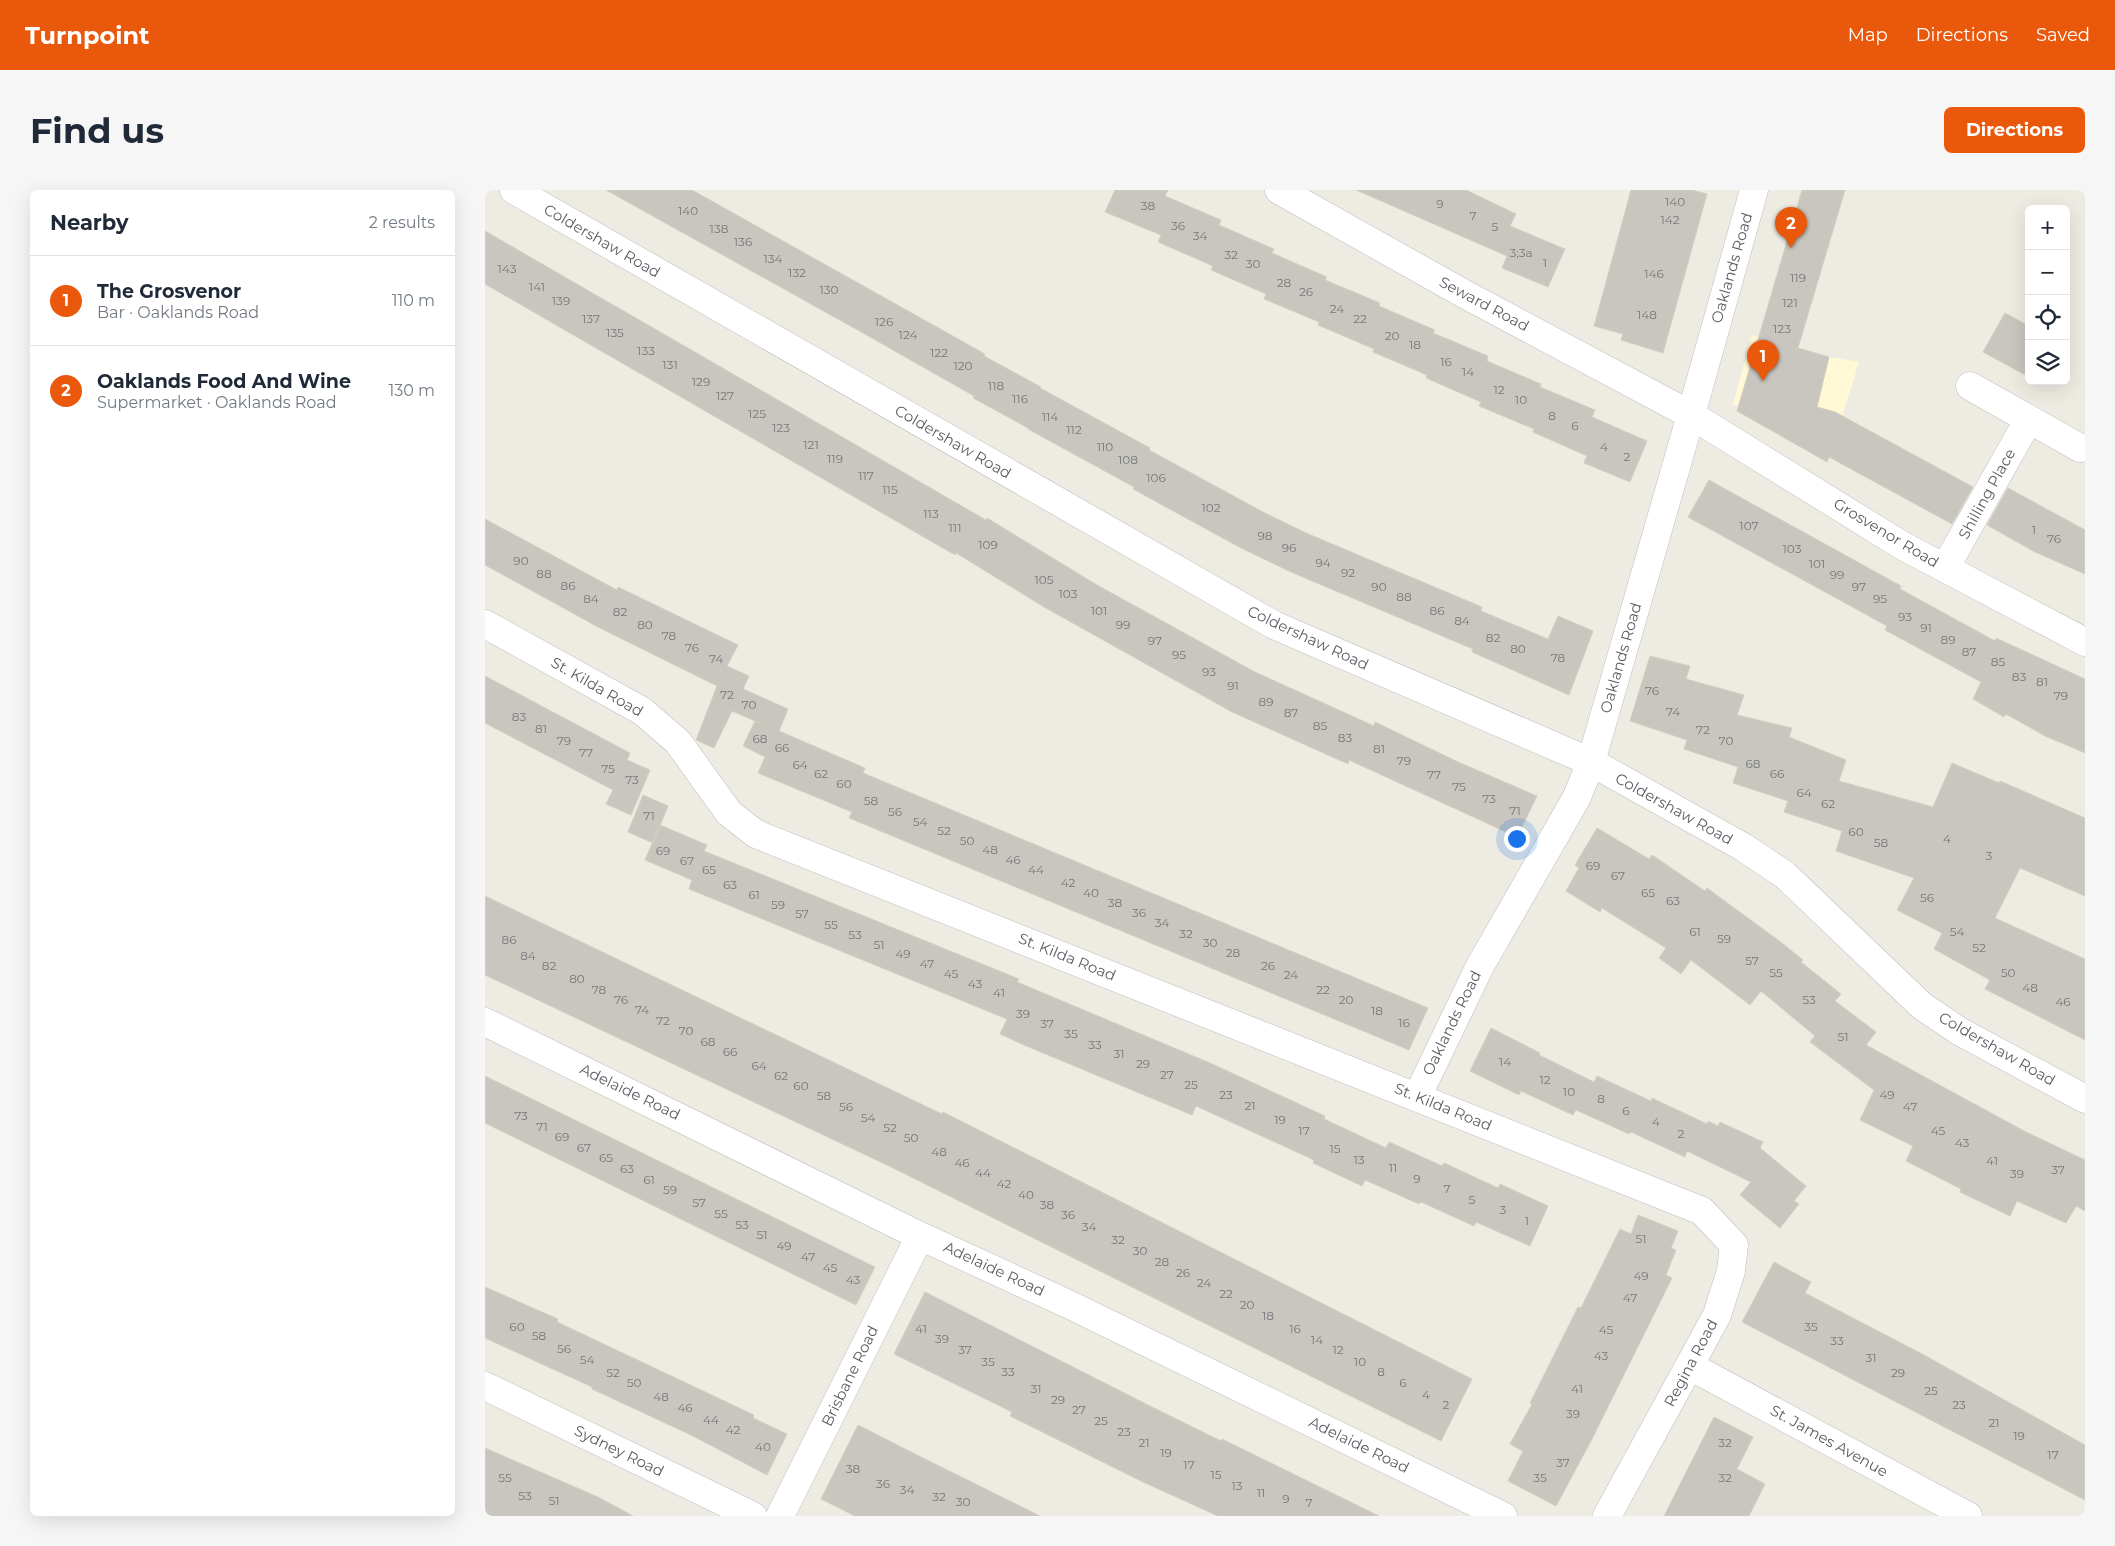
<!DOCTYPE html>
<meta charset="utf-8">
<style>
body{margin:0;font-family:Montserrat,sans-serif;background:#f6f6f7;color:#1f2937}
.controls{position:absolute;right:15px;top:15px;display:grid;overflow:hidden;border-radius:8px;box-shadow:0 5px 20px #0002}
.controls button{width:45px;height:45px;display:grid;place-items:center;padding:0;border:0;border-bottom:1px solid #e0e1e3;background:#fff;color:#1f2937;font:25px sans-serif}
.you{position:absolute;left:1031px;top:648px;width:18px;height:18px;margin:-12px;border:4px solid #fff;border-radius:50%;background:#1a73e8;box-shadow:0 0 0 8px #1a73e833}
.badge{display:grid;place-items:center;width:32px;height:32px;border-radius:50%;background:#ea580c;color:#fff;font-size:16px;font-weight:700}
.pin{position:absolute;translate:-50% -41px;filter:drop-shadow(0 1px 2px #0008)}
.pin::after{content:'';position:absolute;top:26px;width:18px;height:15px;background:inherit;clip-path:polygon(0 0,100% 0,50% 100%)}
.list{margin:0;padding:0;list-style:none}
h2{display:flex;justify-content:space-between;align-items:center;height:65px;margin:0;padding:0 20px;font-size:21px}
h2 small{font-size:16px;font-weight:400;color:#747a83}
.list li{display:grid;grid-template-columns:32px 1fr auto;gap:15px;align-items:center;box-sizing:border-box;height:90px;padding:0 20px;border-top:1px solid #e0e1e3}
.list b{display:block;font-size:19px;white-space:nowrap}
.list p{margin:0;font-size:16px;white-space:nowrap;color:#747a83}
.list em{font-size:16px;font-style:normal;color:#747a83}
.icon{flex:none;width:28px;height:28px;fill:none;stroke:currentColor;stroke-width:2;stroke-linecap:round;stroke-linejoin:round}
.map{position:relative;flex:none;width:1600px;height:1326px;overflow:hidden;border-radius:8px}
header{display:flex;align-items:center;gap:30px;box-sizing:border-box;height:70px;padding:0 25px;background:#ea580c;color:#fff}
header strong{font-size:24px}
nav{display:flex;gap:28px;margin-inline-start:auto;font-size:18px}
.intro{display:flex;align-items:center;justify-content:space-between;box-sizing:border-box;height:120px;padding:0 30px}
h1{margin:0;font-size:35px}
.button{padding:12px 22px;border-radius:8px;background:#ea580c;color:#fff;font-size:18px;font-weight:700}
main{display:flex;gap:30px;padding:0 30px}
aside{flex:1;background:#fff;border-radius:8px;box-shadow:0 5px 20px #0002}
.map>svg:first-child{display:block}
.commercial{fill:#fff9d6}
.building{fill:#c9c6bf;stroke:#d3cfc0}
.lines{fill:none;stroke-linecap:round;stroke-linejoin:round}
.minor-casing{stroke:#babcc2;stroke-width:29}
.minor{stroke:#fff;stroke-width:28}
.labels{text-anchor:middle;stroke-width:5;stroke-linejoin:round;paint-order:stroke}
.number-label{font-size:12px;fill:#76787b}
.street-label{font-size:15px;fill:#5a5e64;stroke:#fff}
</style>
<header>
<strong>Turnpoint</strong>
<nav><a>Map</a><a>Directions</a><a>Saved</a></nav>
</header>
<div class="intro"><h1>Find us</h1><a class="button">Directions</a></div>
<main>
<aside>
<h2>Nearby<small>2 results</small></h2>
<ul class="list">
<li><span class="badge">1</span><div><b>The Grosvenor</b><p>Bar · Oaklands Road</p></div><em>110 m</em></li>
<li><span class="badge">2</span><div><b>Oaklands Food And Wine</b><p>Supermarket · Oaklands Road</p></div><em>130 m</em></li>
</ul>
</aside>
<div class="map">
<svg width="1600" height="1326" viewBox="0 0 1600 1326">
<rect width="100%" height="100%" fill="#eeece2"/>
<path class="commercial" d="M1267 145 1344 167 1374 172 1344 269 1248 214Z"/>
<path class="building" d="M121 0H207L500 164 499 166 556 197 555 198 665 258 664 260 778 322 821 343 997 417 996 421 1063 449 1073 426 1108 441 1084 505 987 462 988 459 806 382 756 358 648 299 649 297 543 239V238L488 208 489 206 378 143Z
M630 0H683L680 6 736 30 734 35 789 59 787 63 842 87 840 90 895 113 894 116 950 140 948 143 1003 166 1002 171 1056 194 1055 197 1110 220 1107 227 1162 251 1145 292 1099 273 1102 266 1048 242 1049 239 994 216 996 212 941 188 942 185 888 162 889 159 833 135 834 132 779 109 781 104 726 80 728 76 673 52 676 45 620 22Z
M871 0H981L1031 24 1025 36 1080 59 1063 97 1017 78 1022 66Z
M1146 0H1207L1222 4 1178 163 1136 150 1138 144 1109 136Z
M1317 0H1360L1313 158 1344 167 1332 217 1350 222 1488 297 1467 334 1344 267 1342 272 1252 221Z
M0 41 501 330 502 328 612 395 770 482 889 536 890 532 971 571 1052 606 1032 647 864 570 863 574 747 522 559 417 471 363 470 365 0 94Z
M1520 123 1544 136V187L1498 162Z
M1224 290 1416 396 1415 399 1510 451 1511 448 1600 489V563L1560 546 1521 524 1519 527 1488 509 1496 492 1400 440 1402 436 1203 327Z
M1523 298 1600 340V384L1550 362 1502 335Z
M0 329 132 400 133 397 253 455 242 476 264 486 258 499 303 519 294 541 380 578 378 583 943 818 924 860 364 628 367 622 273 583 280 567 258 556 270 531 277 534 247 521 229 558 211 550 232 496 113 437 0 375Z
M1165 466 1205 476 1201 489 1259 505 1252 525 1307 538 1304 547 1361 570 1354 591 1448 617 1467 573 1514 593 1515 591 1600 628V706L1535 678 1510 728 1600 769V850L1500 799 1505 790 1449 759 1457 743 1412 720 1429 688 1351 661 1357 641 1299 622 1303 611 1248 593 1253 577 1199 559 1202 550 1145 531Z
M0 486 145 563 142 570 165 580 146 625 121 614 128 600 0 533Z
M158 605 183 616 168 653 143 642Z
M175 635 222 655 219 661 534 789 532 792 725 873 840 926 839 929 901 958 904 952 957 976 959 973 1013 998 1015 994 1063 1016 1045 1056 991 1032 989 1036 936 1012 934 1014 880 990 877 996 828 973 829 970 711 916 707 925 539 855 515 844 522 829 204 699 207 690 160 670Z
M1112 638 1164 669 1167 665 1220 701 1222 698 1297 753 1318 770 1316 772 1356 804 1350 811 1391 842 1381 855 1539 941 1600 970V1021L1591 1016 1581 1033 1532 1011 1525 1026 1475 1002 1476 999 1421 971 1428 956 1375 930 1389 900 1325 852 1330 846 1276 801 1265 815 1206 770 1196 784 1174 768 1181 758 1117 718 1115 722 1081 701 1094 678 1090 675Z
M0 706 457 924 458 922 987 1189 956 1251 404 976 0 785Z
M1006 838 1055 863 1054 865 1109 892 1112 886 1166 911 1167 908 1222 934 1223 931 1233 936 1235 932 1278 952 1275 958 1321 996 1309 1011 1314 1014 1295 1038 1255 1005 1266 992 1202 961 1200 967 1146 942 1144 944 1091 920 1088 925 1036 901 1034 905 985 881Z
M0 886 390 1077 371 1115 0 933Z
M1153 1025 1193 1041 1186 1058 1191 1060 1181 1085 1187 1088 1106 1251 1071 1316 1023 1291 1038 1261 1025 1254 1047 1214 1045 1213 1093 1117 1096 1118 1135 1039 1146 1044Z
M1289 1072 1326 1092 1320 1103 1439 1165 1600 1255V1310L1257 1132Z
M0 1097 73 1129 72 1132 269 1225 268 1228 302 1244 282 1285 206 1245 107 1199V1197L0 1148Z
M440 1102 665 1216 736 1251 737 1249 894 1326H733L658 1292 525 1226 527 1222 409 1164Z
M1229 1227 1268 1247 1252 1279 1280 1294 1264 1326H1179Z
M373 1235 428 1263 555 1326H370L336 1309Z
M0 1258 113 1307 148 1326H0Z"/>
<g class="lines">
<g class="minor-casing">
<path id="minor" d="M29 0 789 435 1106 572 1258 657 1300 685 1437 816 1474 841 1600 909
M794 0 983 106 1206 225 1418 356 1600 452
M1485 196 1595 258
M1460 378 1544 229
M0 434 157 521 193 552 244 623 271 644 1217 1021 1249 1055 1246 1081 1232 1125 1122 1326
M0 832 435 1046 583 1114 1018 1326
M932 907 995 776 1092 607 1106 572 1206 225 1269 0
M1205 1176 1483 1326
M0 1196 268 1326
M295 1326 435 1046"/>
</g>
<use href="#minor" class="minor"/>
</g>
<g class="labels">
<g class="number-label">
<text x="1190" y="16">140</text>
<text x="955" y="18">9</text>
<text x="663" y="20">38</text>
<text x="203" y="25">140</text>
<text x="988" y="30">7</text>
<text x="1185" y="34">142</text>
<text x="693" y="40">36</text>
<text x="1010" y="41">5</text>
<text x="234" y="43">138</text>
<text x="715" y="50">34</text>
<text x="258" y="56">136</text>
<text x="1036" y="67">3;3a</text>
<text x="746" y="69">32</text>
<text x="288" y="73">134</text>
<text x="1060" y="77">1</text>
<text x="768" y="78">30</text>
<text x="22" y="83">143</text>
<text x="312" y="87">132</text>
<text x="1169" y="88">146</text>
<text x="1313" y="92">119</text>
<text x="799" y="97">28</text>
<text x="52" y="101">141</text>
<text x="344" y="104">130</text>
<text x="821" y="106">26</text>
<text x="76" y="115">139</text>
<text x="1305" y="117">121</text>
<text x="852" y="123">24</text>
<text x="1162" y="129">148</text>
<text x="106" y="133">137</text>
<text x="875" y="133">22</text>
<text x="399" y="136">126</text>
<text x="1297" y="143">123</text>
<text x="130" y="147">135</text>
<text x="423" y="149">124</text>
<text x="907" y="150">20</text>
<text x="930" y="159">18</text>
<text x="161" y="165">133</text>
<text x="454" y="167">122</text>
<text x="961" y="176">16</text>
<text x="185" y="179">131</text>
<text x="478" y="180">120</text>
<text x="983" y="186">14</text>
<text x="216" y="196">129</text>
<text x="511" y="200">118</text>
<text x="1014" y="204">12</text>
<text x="240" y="210">127</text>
<text x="535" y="213">116</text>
<text x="1036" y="214">10</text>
<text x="272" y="228">125</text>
<text x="1067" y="230">8</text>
<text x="565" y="231">114</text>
<text x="1090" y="240">6</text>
<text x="296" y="242">123</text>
<text x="589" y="244">112</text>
<text x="326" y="259">121</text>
<text x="620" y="261">110</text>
<text x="1119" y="261">4</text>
<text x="1142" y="271">2</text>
<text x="350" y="273">119</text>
<text x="643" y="274">108</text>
<text x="381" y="290">117</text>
<text x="671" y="292">106</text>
<text x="405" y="304">115</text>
<text x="726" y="322">102</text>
<text x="446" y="328">113</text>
<text x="1264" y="340">107</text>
<text x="470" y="342">111</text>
<text x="1549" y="344">1</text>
<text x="780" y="350">98</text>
<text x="1569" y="353">76</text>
<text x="503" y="359">109</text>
<text x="804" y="362">96</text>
<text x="1307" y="363">103</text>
<text x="36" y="375">90</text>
<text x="838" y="377">94</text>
<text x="1332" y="378">101</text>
<text x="863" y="387">92</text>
<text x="59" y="388">88</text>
<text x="1352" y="389">99</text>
<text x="559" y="394">105</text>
<text x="83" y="400">86</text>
<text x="894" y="401">90</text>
<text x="1374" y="401">97</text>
<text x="583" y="408">103</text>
<text x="919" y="411">88</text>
<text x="106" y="413">84</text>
<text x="1395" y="413">95</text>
<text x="614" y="425">101</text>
<text x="952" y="425">86</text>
<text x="135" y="426">82</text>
<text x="1420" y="431">93</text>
<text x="977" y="435">84</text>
<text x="160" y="439">80</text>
<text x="638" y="439">99</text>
<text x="1441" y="442">91</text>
<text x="184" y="450">78</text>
<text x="1008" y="452">82</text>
<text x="1463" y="454">89</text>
<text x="670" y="455">97</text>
<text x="207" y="462">76</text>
<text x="1033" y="463">80</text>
<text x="1484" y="466">87</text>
<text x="694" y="469">95</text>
<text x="1073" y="472">78</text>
<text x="231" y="473">74</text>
<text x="1513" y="476">85</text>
<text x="724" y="486">93</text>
<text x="1534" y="491">83</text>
<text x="1557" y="496">81</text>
<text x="748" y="500">91</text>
<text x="1167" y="505">76</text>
<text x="242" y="509">72</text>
<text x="1576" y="510">79</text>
<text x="781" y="516">89</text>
<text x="264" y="519">70</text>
<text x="1188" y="526">74</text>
<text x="806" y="527">87</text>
<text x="34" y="531">83</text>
<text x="835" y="540">85</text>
<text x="56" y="543">81</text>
<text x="1218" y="544">72</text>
<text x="860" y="552">83</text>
<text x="275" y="553">68</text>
<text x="79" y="555">79</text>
<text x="1241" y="555">70</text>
<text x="297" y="562">66</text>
<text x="894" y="563">81</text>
<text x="101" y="567">77</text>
<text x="919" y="575">79</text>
<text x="1268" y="578">68</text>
<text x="315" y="579">64</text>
<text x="123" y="583">75</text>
<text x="336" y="588">62</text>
<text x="1292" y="588">66</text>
<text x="949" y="589">77</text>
<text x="147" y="594">73</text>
<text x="359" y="598">60</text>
<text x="974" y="601">75</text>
<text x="1319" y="607">64</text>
<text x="1004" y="613">73</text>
<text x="386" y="615">58</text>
<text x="1343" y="618">62</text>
<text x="1030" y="625">71</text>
<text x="410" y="626">56</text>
<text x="164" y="630">71</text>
<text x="435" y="636">54</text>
<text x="459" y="645">52</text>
<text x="1371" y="646">60</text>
<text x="1462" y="653">4</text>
<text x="482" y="655">50</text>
<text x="1396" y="657">58</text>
<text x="505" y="664">48</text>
<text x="178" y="665">69</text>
<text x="1504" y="670">3</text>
<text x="528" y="674">46</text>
<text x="202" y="675">67</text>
<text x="1108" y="680">69</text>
<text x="224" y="684">65</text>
<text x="551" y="684">44</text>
<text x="1133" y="690">67</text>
<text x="583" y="697">42</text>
<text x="245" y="699">63</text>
<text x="606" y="707">40</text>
<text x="1163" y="707">65</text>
<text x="269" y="709">61</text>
<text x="1442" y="712">56</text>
<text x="1188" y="715">63</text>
<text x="630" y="717">38</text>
<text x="293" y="719">59</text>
<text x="654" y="727">36</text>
<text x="317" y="728">57</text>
<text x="677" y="737">34</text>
<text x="346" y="739">55</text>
<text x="1210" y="746">61</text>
<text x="1472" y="746">54</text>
<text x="701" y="748">32</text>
<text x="370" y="749">53</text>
<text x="1239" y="753">59</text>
<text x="24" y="754">86</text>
<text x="725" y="757">30</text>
<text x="394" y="759">51</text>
<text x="1494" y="762">52</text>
<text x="748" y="767">28</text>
<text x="418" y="768">49</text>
<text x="43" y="770">84</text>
<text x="1267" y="775">57</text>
<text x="442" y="778">47</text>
<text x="64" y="780">82</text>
<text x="783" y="780">26</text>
<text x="1291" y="787">55</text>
<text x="1523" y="787">50</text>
<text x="466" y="788">45</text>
<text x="806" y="789">24</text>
<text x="92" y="793">80</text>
<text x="490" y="798">43</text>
<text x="1545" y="802">48</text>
<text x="114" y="804">78</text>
<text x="838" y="804">22</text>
<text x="514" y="807">41</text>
<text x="136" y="814">76</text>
<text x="861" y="814">20</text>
<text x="1324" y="814">53</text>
<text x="1578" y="816">46</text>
<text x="157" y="824">74</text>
<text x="892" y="825">18</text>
<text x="538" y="828">39</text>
<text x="178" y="835">72</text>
<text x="919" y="837">16</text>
<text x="562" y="838">37</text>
<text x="201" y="845">70</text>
<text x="586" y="848">35</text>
<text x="1358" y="851">51</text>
<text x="223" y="856">68</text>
<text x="610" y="859">33</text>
<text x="245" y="866">66</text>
<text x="634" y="868">31</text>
<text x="1020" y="876">14</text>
<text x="658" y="878">29</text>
<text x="274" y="880">64</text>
<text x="682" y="889">27</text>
<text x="296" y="890">62</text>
<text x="1060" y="894">12</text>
<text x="706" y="899">25</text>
<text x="316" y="900">60</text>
<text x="1084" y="906">10</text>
<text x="741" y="909">23</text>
<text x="1402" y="909">49</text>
<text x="339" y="910">58</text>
<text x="1116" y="913">8</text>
<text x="765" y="920">21</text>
<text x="361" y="921">56</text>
<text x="1425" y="921">47</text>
<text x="1141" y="925">6</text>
<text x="36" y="930">73</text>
<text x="383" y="932">54</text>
<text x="795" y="934">19</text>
<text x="1171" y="936">4</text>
<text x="57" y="941">71</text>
<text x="405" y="942">52</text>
<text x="819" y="945">17</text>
<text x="1453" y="945">45</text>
<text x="1196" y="948">2</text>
<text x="77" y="951">69</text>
<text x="426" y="952">50</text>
<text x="1477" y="957">43</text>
<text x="99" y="962">67</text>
<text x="850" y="963">15</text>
<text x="454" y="966">48</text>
<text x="121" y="972">65</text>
<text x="874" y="974">13</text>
<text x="1507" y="975">41</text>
<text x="477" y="977">46</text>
<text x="908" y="982">11</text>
<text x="142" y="983">63</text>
<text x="1573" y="984">37</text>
<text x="498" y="987">44</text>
<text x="1532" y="988">39</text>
<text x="932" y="993">9</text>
<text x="164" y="994">61</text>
<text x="519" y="998">42</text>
<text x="962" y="1003">7</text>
<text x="185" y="1004">59</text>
<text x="541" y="1009">40</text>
<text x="987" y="1014">5</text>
<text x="214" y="1017">57</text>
<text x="562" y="1019">38</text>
<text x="1018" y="1024">3</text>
<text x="236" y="1028">55</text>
<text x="583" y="1029">36</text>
<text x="1042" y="1035">1</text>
<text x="257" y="1039">53</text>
<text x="604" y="1041">34</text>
<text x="277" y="1049">51</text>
<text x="1156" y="1053">51</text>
<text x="633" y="1054">32</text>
<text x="299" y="1060">49</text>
<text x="655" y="1065">30</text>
<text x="323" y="1071">47</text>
<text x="677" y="1076">28</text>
<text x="345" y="1082">45</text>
<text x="698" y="1087">26</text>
<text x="1156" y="1090">49</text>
<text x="368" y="1094">43</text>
<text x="719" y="1097">24</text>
<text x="741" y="1108">22</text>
<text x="1145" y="1112">47</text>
<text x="762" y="1119">20</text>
<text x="783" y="1130">18</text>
<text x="32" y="1141">60</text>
<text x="1326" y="1141">35</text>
<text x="436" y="1143">41</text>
<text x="810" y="1143">16</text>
<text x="1121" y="1144">45</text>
<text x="54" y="1150">58</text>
<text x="457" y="1153">39</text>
<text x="832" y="1154">14</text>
<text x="1352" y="1155">33</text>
<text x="79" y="1163">56</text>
<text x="480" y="1164">37</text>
<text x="853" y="1164">12</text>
<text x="1116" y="1170">43</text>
<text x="1386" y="1172">31</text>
<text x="102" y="1174">54</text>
<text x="503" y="1176">35</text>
<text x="875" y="1176">10</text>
<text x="523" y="1186">33</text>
<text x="896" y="1186">8</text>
<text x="128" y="1187">52</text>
<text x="1413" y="1187">29</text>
<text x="149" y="1197">50</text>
<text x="918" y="1197">6</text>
<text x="551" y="1203">31</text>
<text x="1092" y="1203">41</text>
<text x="1446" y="1205">25</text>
<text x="941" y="1209">4</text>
<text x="176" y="1211">48</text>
<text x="573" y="1214">29</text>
<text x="961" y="1219">2</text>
<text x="1474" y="1219">23</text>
<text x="200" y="1222">46</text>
<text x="594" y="1224">27</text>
<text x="1088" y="1228">39</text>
<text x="226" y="1234">44</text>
<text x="616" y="1235">25</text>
<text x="1509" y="1237">21</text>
<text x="248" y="1244">42</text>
<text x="639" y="1246">23</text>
<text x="1534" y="1250">19</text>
<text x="659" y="1257">21</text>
<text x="1240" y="1257">32</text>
<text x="278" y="1261">40</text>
<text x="681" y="1267">19</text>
<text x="1568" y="1269">17</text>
<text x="1078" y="1277">37</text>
<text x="704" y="1279">17</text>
<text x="368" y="1283">38</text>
<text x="731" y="1289">15</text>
<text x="20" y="1292">55</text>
<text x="1055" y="1292">35</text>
<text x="1240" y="1292">32</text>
<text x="398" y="1298">36</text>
<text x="752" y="1300">13</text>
<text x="422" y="1304">34</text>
<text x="776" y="1307">11</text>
<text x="40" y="1310">53</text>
<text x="454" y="1311">32</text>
<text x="801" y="1313">9</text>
<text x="69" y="1315">51</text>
<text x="478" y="1316">30</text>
<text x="824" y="1317">7</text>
</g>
<g class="street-label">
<text transform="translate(117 51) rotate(30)" y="5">Coldershaw Road</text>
<text transform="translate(1247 78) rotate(-74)" y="5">Oaklands Road</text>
<text transform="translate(999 114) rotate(28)" y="5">Seward Road</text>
<text transform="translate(468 252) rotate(30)" y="5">Coldershaw Road</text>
<text transform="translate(1502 304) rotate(-61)" y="5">Shilling Place</text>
<text transform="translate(1401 343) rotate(31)" y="5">Grosvenor Road</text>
<text transform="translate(823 448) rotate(25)" y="5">Coldershaw Road</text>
<text transform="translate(1136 468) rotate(-74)" y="5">Oaklands Road</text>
<text transform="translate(112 497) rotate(30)" y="5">St. Kilda Road</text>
<text transform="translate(1189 619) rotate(29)" y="5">Coldershaw Road</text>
<text transform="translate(582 767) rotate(22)" y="5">St. Kilda Road</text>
<text transform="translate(967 833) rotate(-64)" y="5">Oaklands Road</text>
<text transform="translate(1512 859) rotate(30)" y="5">Coldershaw Road</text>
<text transform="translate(145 902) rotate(26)" y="5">Adelaide Road</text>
<text transform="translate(958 917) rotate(22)" y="5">St. Kilda Road</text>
<text transform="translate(509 1079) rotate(25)" y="5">Adelaide Road</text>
<text transform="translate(1206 1173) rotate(-62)" y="5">Regina Road</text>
<text transform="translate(365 1186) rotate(-64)" y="5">Brisbane Road</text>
<text transform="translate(1344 1251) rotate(29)" y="5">St. James Avenue</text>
<text transform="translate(874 1255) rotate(26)" y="5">Adelaide Road</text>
<text transform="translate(134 1261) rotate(26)" y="5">Sydney Road</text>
</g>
</g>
</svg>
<div class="controls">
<button>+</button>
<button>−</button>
<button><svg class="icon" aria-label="locate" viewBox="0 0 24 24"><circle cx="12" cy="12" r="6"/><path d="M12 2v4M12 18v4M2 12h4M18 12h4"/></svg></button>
<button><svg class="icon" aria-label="layers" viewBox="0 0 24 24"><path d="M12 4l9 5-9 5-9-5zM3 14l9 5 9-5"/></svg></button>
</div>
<div class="you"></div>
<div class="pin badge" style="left:1278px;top:191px">1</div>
<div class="pin badge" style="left:1306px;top:58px">2</div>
</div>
</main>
